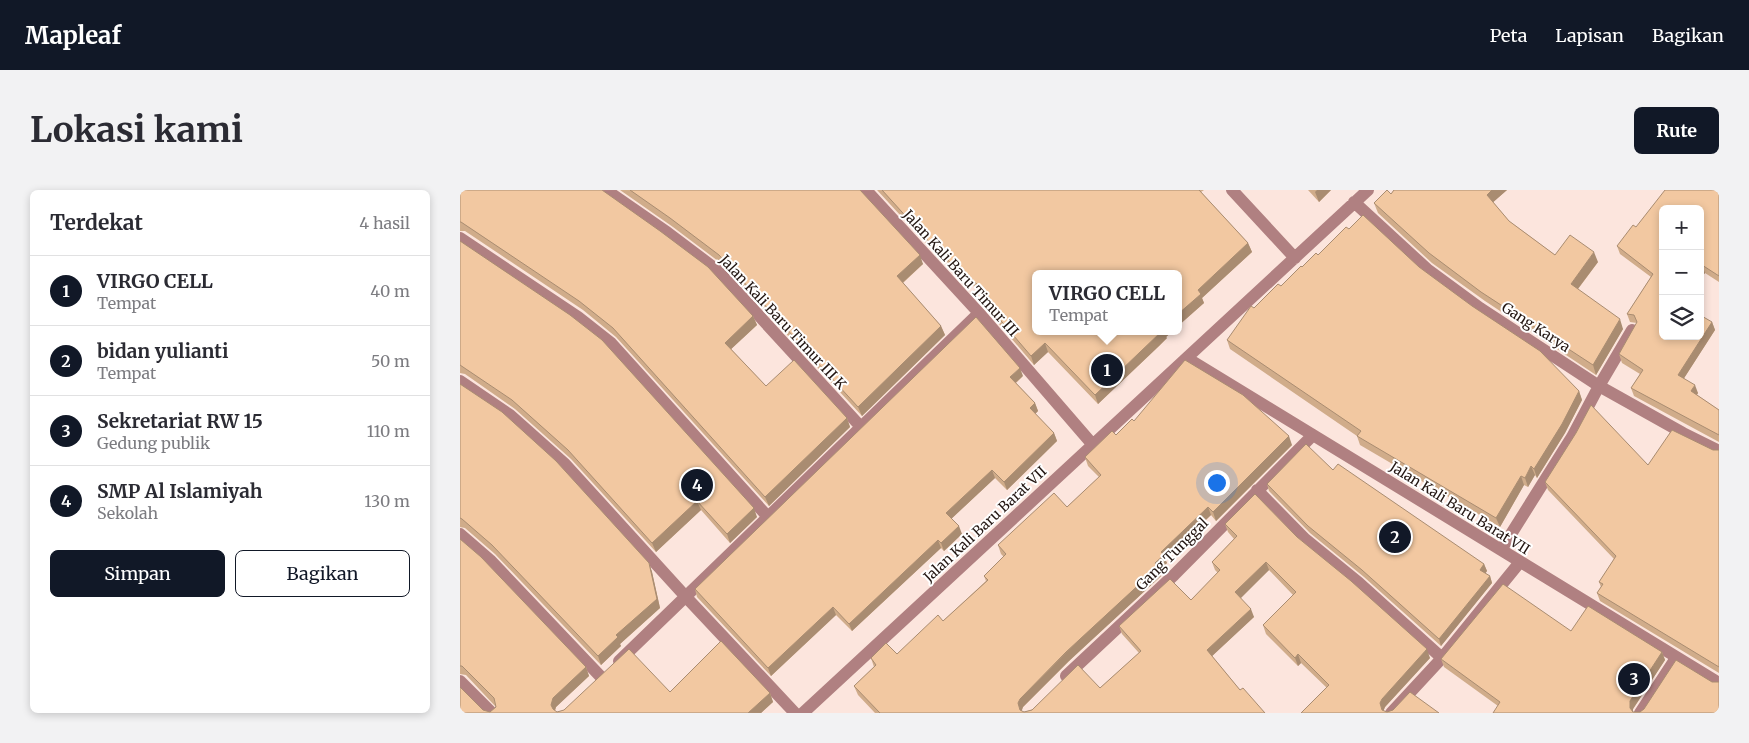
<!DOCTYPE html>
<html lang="id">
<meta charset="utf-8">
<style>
body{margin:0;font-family:Merriweather,serif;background:#f2f2f3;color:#2b2b33}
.controls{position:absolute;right:15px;top:15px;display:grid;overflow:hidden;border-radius:8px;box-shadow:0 2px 8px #0003}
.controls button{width:45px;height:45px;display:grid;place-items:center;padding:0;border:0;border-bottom:1px solid #e1e1e2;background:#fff;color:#2b2b33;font:25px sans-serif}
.you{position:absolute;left:756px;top:292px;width:18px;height:18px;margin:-12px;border:4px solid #fff;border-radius:50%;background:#1a73e8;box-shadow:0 0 0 8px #1a73e833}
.badge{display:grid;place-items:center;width:32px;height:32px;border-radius:50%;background:#111827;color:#fff;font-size:16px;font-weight:700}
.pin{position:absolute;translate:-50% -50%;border:2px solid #fff;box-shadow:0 1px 5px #0006}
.popup{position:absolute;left:572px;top:80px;width:150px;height:65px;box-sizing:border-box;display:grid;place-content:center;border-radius:8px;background:#fff;filter:drop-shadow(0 1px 4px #0005);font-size:16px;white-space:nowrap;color:#7c7c81}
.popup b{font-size:19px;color:#2b2b33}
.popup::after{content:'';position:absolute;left:50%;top:100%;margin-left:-10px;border:10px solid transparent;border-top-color:#fff}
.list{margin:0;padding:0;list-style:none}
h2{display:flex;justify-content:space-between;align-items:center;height:65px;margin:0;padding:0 20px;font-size:21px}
h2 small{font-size:16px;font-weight:400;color:#7c7c81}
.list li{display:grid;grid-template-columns:32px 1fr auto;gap:15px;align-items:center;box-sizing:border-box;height:70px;padding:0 20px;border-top:1px solid #e1e1e2}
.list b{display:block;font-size:19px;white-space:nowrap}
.list p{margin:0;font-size:16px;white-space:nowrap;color:#7c7c81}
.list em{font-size:16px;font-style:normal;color:#7c7c81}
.actions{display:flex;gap:10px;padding:15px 20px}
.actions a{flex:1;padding:11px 0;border:1px solid #111827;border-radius:8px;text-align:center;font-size:18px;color:#111827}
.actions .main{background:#111827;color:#fff}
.icon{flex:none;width:28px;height:28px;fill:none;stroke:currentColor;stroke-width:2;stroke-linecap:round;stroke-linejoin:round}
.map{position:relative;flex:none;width:1259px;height:523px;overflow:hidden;border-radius:8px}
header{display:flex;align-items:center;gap:30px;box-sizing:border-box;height:70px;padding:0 25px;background:#111827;color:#fff}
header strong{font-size:24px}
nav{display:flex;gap:28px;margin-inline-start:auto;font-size:18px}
.intro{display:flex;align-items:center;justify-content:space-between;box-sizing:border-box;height:120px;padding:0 30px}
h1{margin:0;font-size:35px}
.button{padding:12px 22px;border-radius:8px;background:#111827;color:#fff;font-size:18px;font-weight:700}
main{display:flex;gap:30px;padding:0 30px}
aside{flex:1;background:#fff;border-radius:8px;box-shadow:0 2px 8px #0003}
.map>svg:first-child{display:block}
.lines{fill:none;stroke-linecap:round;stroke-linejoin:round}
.minor{stroke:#b08081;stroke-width:12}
.wall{fill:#d0ac8a}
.shaded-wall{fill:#a98c71}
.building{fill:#f2c8a1;stroke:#a98c71}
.labels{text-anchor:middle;stroke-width:4;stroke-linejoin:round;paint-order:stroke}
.street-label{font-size:14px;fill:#231612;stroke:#fff}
</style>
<header>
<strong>Mapleaf</strong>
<nav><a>Peta</a><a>Lapisan</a><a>Bagikan</a></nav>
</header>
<div class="intro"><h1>Lokasi kami</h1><a class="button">Rute</a></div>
<main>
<aside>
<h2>Terdekat<small>4 hasil</small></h2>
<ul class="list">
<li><span class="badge">1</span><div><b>VIRGO CELL</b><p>Tempat</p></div><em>40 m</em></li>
<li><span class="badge">2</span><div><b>bidan yulianti</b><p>Tempat</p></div><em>50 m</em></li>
<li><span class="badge">3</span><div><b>Sekretariat RW 15</b><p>Gedung publik</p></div><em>110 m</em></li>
<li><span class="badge">4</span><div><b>SMP Al Islamiyah</b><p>Sekolah</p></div><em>130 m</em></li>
</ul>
<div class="actions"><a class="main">Simpan</a><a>Bagikan</a></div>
</aside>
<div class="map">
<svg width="1259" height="523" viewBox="0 0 1259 523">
<rect width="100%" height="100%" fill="#fce5dd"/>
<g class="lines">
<path class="minor" d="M146 0 208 43 257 80 401 237
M406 0 519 123 633 255
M772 0 835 68
M894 12 967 79 1020 118 1139 196 1223 243 1259 261
M0 48 118 127 151 153 308 327
M727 168 1259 493
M0 191 50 225 105 274 226 407 335 523
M797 300 845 349 899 393 982 468
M0 344 30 370 141 487
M1041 360 1112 247 1139 196 1172 140
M159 471 519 123
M606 486 714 385 853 245
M0 491 32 523
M343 523 908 0
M931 523 982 468 1060 372
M1180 523 1216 468"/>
</g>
<path class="wall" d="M0 0 293 126 297 135 271 159 306 196 387 228 390 237 309 316 156 147 123 120 5 41H0Z
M160 0H400L463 74 443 93 481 136 485 145 402 226 262 74 213 37Z
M417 0H744L741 2 788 53 792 62 742 108 744 113 718 136V84L576 141H713L706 147 707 148 699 156 638 214 588 162 574 175 528 121 525 112 527 110 498 80 495 83 475 63Z
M848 0H871L859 12Z
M934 0H1047L1033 12 1049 31 1095 65 1138 72 1118 99 1163 139 1136 185 1025 111 972 73 918 23 914 13 931 4Z
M1259 0V92L1245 83 1240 89V19L1203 146 1252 132 1255 140 1224 188 1238 203 1237 205 1259 220V252L1174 206 1171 198 1180 184 1162 173 1159 164 1177 133 1170 132 1167 124 1191 87 1160 64 1157 56 1176 37Z
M889 39 959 77 1119 201 1122 210 1105 243 1077 288 1075 285 1068 297 1064 295 1040 337 900 255 897 246 770 159 767 150 794 118Z
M0 51 297 327 270 353 241 320 196 362 111 269 55 219 5 184 0 183Z
M563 186 556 193 575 213 578 221 575 224 594 243 597 251 547 300 535 288 491 329 502 344 484 361 481 358 392 441 376 425 311 486 237 407 235 399Z
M0 194 189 373 192 382 200 418 160 454 161 456 141 475 35 364 5 338 0 337Z
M674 231 832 255 756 331 751 325 705 369 707 373 699 380 701 386 609 471 563 517 561 521 564 522 640 498 679 463 662 444 659 436 731 410 758 383 755 380 752 372 774 349 768 342 765 334 837 347 970 468 925 517 923 521 927 522 979 523H841L867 498 841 473 838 476 806 444 803 435 833 405 809 380 780 408 794 427 752 466 780 500 805 523H415L398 505 394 496 414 477 411 468 437 464 483 431 526 391 524 386 544 367 541 364 538 355 607 317 639 287 628 276 625 267 656 245Z
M1253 260H1259V483L1140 411 1137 403 1141 397 1139 392 1154 369 1088 300 1085 292 1188 275Z
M873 280 1024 374 1027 381 1025 383 1030 386 1032 393 981 456 904 387 850 343 809 301 807 294Z
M0 349 126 477 129 486 96 517 95 521 97 522 210 502 310 503 313 512 301 523H0L23 520 30 522 36 517 6 485 0 484Z
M1111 441 1202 462 1205 470 1173 519V522H1180L1252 492 1259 523H1033L1038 516 984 477 981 469Z"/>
<path class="shaded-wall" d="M857 0H871L859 12 855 2Z
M1032 0H1047L1030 15 1027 5Z
M788 53 792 62 742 108 744 113 718 136V124L738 100Z
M1134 62 1138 72 1114 104 1111 94Z
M460 65 463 74 440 95 437 86Z
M495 71 498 80 495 83 492 74Z
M1242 75 1245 83 1240 89V78Z
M293 126 297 135 268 162 265 153Z
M1160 129 1163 139 1136 185 1133 175Z
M1252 132 1255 140 1221 193 1218 185Z
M481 136 485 145 402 226 398 217Z
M702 141H713L706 147 707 148 699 156 638 214 635 205Z
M585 153 588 162 574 175 571 166Z
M560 178 563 186 553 195 550 187Z
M1235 195 1238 203 1234 209 1231 201Z
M1119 201 1122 210 1105 243 1077 288 1074 279Z
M575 213 578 221 573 226 570 218Z
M387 228 390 237 309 316 305 307Z
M594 243 597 251 547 300 544 292Z
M829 246 832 255 756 331 753 322Z
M1071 276 1075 285 1068 297 1065 288Z
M532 280 535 288 489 331 486 323Z
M1061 286 1064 295 1040 337 1036 328Z
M237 311 241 320 196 362 192 353Z
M748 317 751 325 705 369 707 373 699 380 701 386 609 471 563 517 561 523 558 513 560 509 695 373 701 362Z
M294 318 297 327 270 353 267 344Z
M499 336 502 344 484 361 481 353Z
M478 350 481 358 392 441 389 434Z
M806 372 809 380 778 411 775 402Z
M189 373 192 382 200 418 160 454 161 456 141 475 138 466 156 445Z
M1024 374 1027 381 1023 387 1020 380Z
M1030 386 1032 393 981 456 979 449Z
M373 417 376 425 311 486 308 478Z
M791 419 794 427 750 468 747 460Z
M967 459 970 468 925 517 923 522 920 513 922 509Z
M1202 462 1205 470 1173 519V523L1170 518V511Z
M838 464 841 473 838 476 835 468Z
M126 477 129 486 96 517 94 523 91 515 93 508Z
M310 503 313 512 301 523H288Z"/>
<path class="building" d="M0 0H142L200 41 248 77 293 126 265 153 306 196 334 170 387 228 305 307 153 138 119 111 1 32H0Z
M170 0H400L460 65 437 86 481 136 398 217 259 65 210 28Z
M422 0H739L788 53 738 100 741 104 718 124V84H576V141H702L635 205 585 153 571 166 525 112 530 108 495 71 492 74 471 54Z
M927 0 931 4 934 0H1032L1027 5 1049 31 1095 65 1110 45 1134 62 1111 94 1160 129 1133 175 1021 102 969 63 914 13Z
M1205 0H1259V86L1242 75 1240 78V19H1203V146H1240V125L1252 132 1218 185 1235 195 1231 201 1259 220V245L1171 198 1183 180 1159 164 1177 132 1174 125 1167 124 1193 84 1157 56 1173 35 1176 37Z
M903 25 959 77 1012 116 1080 161 1119 201 1102 234 1074 279 1071 276 1065 288 1061 286 1036 328 897 246 901 241 767 150 791 116 794 118 818 94 821 96 841 76 842 77 856 63 858 65 886 37 889 39Z
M0 51 110 125 142 150 294 318 267 344 237 311 192 353 108 260 52 210 0 175Z
M516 127 560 178 550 187 575 213 570 218 594 243 544 292 532 280 486 323 499 336 481 353 478 350 389 434 373 417 308 478 235 399Z
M725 170 783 205 829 246 753 322 748 317 701 362 704 365 695 373 698 377 606 462 560 509 558 513 560 520 564 522 572 520 618 475 640 498 681 461 659 436 710 389 731 410 760 380 752 372 777 346 765 334 795 304 837 347 891 391 967 459 922 509 920 513 922 520 927 522 933 520 950 502 979 523H841L869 495 838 464 835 468 803 435 836 402 806 372 775 402 791 419 747 460 780 500 783 498 805 523H420L394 496 416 475 411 468 426 453 437 464 478 425 483 431 528 390 524 386 546 364 538 355 594 303 607 317 641 285 625 267 652 241 656 245 672 229 674 231Z
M0 194 42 222 96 271 189 373 197 409 156 445 158 447 138 466 32 355 2 329 0 328Z
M1131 215 1188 275 1212 240 1253 260H1259V477L1137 403 1143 394 1139 392 1156 366 1085 292 1116 243Z
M846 254 873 280 878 274 1024 374 1020 380 1030 386 979 449 902 380 848 336 807 294Z
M0 349 21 367 126 477 93 508 91 515 93 519 97 522 104 520 169 459 210 502 261 451 310 503 288 523H0V497L23 520 30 522 36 517 34 508 2 476H0Z
M1043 394 1111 441 1128 416 1202 462 1170 511V518L1173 522H1180L1184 519 1216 470 1252 492H1259V523H1033L1040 512 981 469Z"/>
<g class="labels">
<g class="street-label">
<text transform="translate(501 83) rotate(48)" y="5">Jalan Kali Baru Timur III</text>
<text transform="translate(323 132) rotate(47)" y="5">Jalan Kali Baru Timur III K</text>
<text transform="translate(1076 137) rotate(33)" y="5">Gang Karya</text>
<text transform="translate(1000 318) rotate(32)" y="5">Jalan Kali Baru Barat VII</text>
<text transform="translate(525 334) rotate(-43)" y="5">Jalan Kali Baru Barat VII</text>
<text transform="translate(712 364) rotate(-45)" y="5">Gang Tunggal</text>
</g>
</g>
</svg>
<div class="controls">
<button>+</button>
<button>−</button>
<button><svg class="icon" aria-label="layers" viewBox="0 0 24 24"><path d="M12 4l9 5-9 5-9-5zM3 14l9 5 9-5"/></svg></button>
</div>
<div class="you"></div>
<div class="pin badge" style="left:647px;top:180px">1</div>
<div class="popup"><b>VIRGO CELL</b>Tempat</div>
<div class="pin badge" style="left:935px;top:347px">2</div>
<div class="pin badge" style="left:1174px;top:489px">3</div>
<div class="pin badge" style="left:237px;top:295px">4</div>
</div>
</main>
